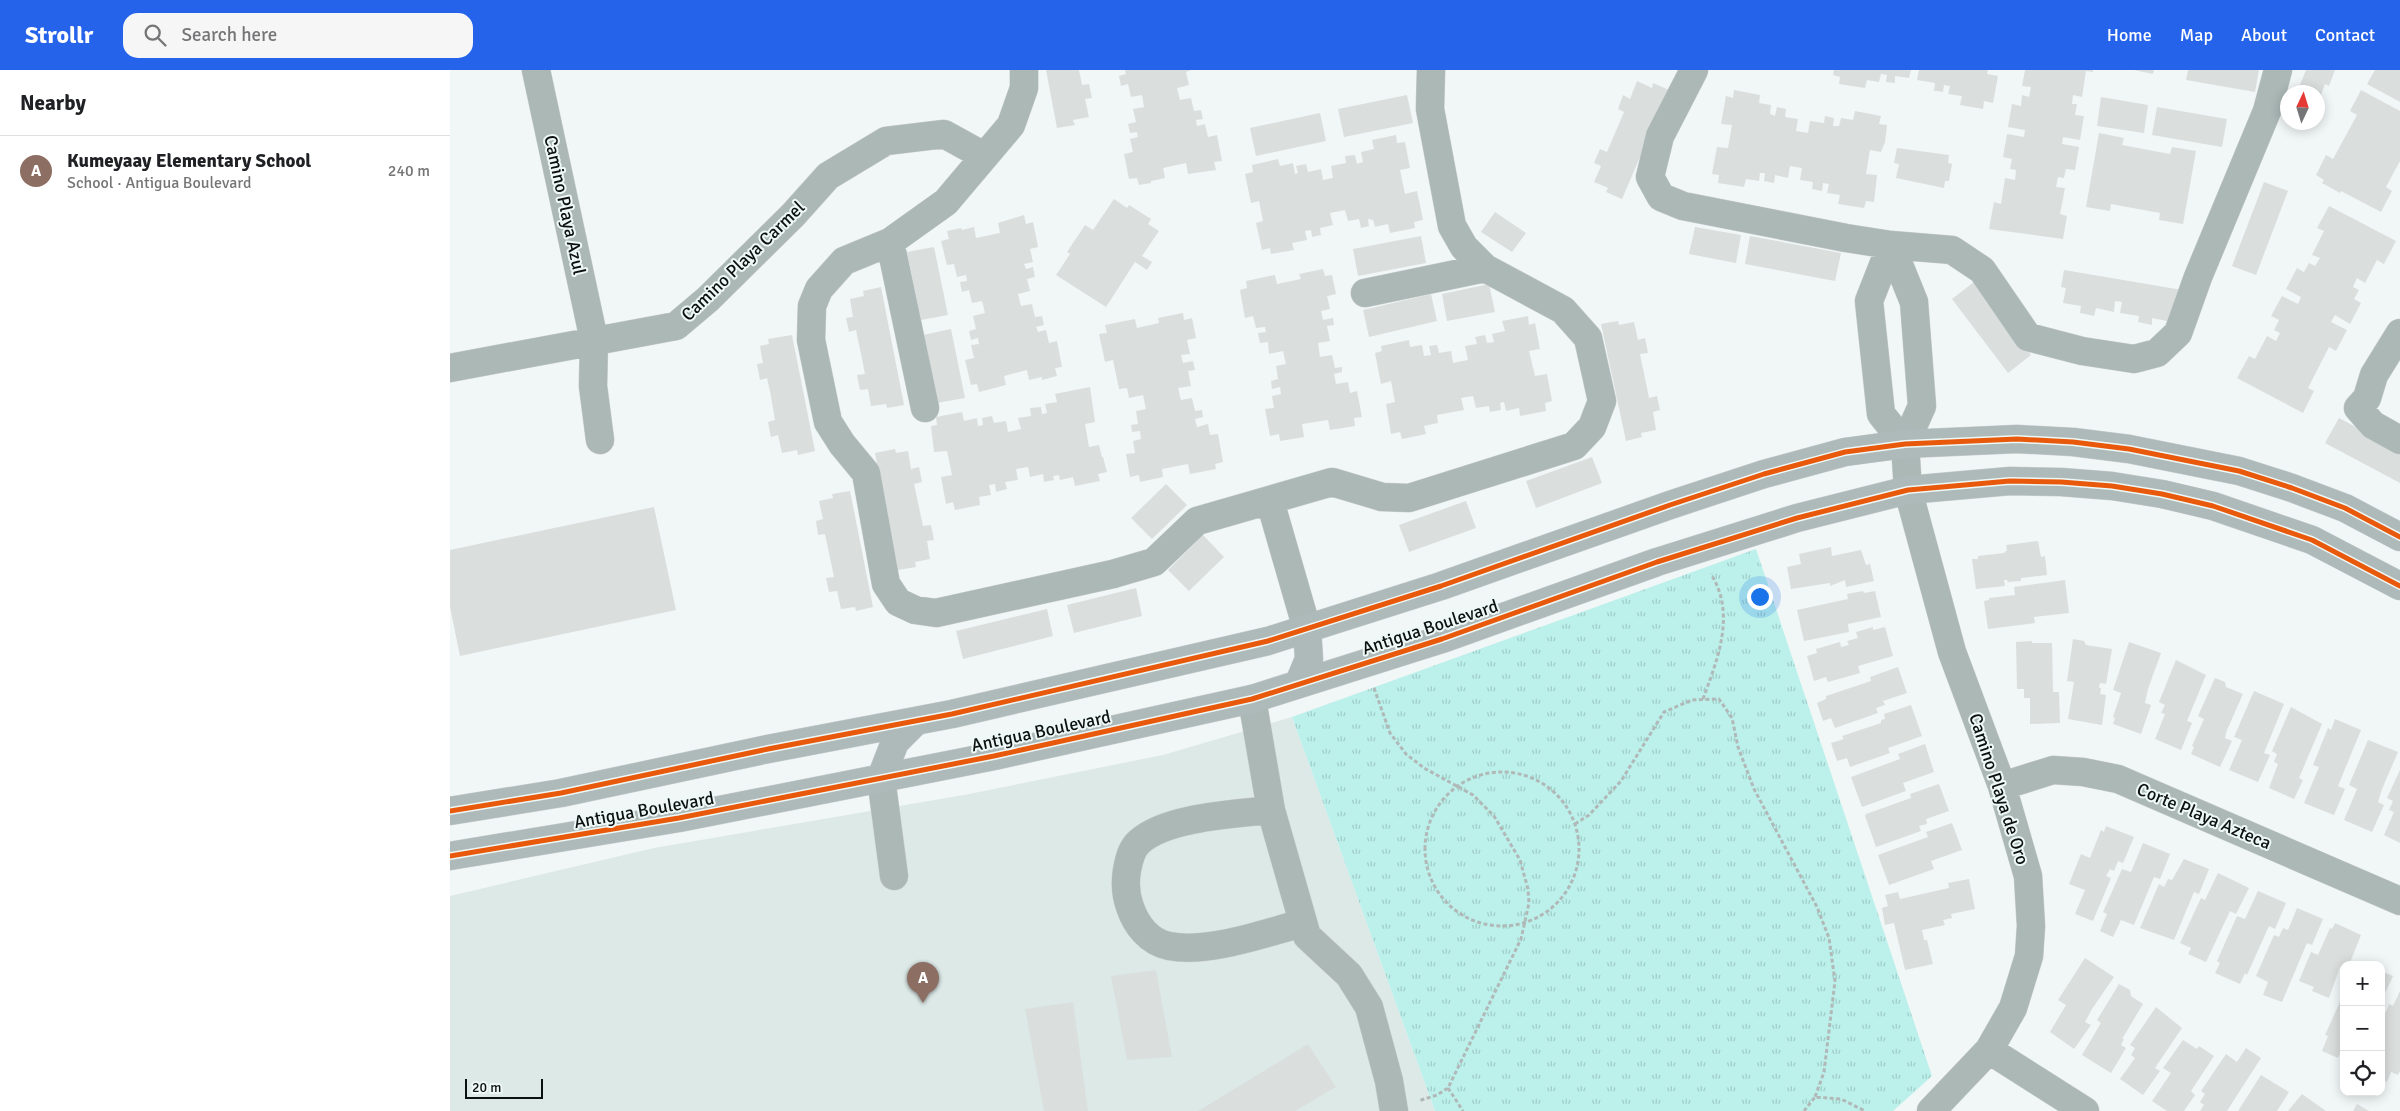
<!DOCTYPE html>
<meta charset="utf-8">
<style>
body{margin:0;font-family:Signika,sans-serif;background:#f6f6f6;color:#202124}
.controls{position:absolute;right:15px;bottom:15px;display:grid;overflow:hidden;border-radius:10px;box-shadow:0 2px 12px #0003}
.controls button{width:45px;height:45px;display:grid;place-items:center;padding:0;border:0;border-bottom:1px solid #e0e0e0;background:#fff;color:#202124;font:25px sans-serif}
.compass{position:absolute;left:1830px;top:15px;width:45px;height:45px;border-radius:50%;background:#fff;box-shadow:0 2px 12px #0003;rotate:4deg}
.scale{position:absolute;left:15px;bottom:12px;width:78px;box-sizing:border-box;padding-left:5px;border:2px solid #0c100f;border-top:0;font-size:14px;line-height:18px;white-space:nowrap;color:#0c100f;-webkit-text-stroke:4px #eef9f7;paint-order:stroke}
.you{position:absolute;left:1309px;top:526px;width:18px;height:18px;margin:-12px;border:4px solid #fff;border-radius:50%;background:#1a73e8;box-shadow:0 0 0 8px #1a73e833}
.badge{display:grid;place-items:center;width:32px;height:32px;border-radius:50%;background:#2563eb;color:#fff;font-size:16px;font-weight:700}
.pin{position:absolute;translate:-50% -41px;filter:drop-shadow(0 1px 2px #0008)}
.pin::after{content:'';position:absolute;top:26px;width:18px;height:15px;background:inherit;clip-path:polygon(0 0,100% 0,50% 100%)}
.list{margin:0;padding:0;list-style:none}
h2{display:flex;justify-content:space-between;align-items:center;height:65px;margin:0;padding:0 20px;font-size:21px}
h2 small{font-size:16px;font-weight:400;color:#757577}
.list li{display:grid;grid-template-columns:32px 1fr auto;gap:15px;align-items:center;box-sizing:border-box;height:70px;padding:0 20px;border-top:1px solid #e0e0e0}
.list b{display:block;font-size:19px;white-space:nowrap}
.list p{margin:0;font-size:16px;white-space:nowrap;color:#757577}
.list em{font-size:16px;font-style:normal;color:#757577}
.icon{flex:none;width:28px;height:28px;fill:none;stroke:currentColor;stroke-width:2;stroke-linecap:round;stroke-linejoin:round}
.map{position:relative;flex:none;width:1950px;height:1041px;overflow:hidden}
header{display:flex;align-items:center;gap:30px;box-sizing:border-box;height:70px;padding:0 25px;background:#2563eb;color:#fff}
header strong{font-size:24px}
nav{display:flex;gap:28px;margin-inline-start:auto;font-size:18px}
.search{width:350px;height:45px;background:#f6f6f6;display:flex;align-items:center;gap:12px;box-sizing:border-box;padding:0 18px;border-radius:15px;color:#757577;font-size:19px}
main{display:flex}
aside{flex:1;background:#fff}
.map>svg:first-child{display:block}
.built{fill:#dce9e7}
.park{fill:url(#park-tufts)}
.building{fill:#dadfde}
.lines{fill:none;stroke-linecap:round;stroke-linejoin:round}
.minor-casing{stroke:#cdd0d0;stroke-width:29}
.major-casing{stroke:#cdd0d0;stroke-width:29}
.path{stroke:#b0b9b7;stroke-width:3;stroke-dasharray:4 2.5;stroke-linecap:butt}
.minor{stroke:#abb8b6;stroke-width:28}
.major{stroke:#aebaba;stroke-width:28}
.cycleway-casing{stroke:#eef9f7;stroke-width:8}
.cycleway{stroke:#e8590c;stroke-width:5}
.labels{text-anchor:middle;stroke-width:4;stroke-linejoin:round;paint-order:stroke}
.street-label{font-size:18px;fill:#0c100f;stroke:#eef9f7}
</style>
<header>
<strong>Strollr</strong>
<div class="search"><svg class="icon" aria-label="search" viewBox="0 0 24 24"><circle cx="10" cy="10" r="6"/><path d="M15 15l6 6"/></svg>Search here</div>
<nav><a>Home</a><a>Map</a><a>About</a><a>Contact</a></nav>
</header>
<main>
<aside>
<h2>Nearby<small></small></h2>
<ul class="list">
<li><span class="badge" style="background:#8d6e63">A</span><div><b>Kumeyaay Elementary School</b><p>School · Antigua Boulevard</p></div><em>240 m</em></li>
</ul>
</aside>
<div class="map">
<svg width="1950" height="1041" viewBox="0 0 1950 1041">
<defs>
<pattern id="park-tufts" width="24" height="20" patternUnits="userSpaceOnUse" patternTransform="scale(1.25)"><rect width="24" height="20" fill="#bcf0eb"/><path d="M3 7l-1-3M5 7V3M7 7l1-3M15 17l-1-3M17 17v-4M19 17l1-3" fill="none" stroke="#a0cdc8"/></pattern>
</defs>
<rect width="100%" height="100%" fill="#f1f6f6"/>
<path class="built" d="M842 647 985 1041H0V826L204 778 514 725 713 685Z"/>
<path class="park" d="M1306 479 1482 1006 1443 1041H985L842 647Z"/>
<path class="building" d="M596 0H629L632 15 639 14 642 28 635 29 639 47 623 50 625 55 607 58Z
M675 0H741L736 2 739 15 727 18 730 30 741 28 744 41 751 40 753 49 746 50 747 56 755 54 758 67 767 65 772 91 764 92 766 100 738 104 736 93 713 98 715 108 701 111V113L689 115 687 108 679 109 674 84 683 82 680 69 688 67 687 62 680 63 678 54 686 52 683 39 694 37 692 25 681 27 678 14 671 16 669 6 676 4Z
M1384 0H1461L1459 8 1445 6V13L1436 12 1437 5 1431 4 1429 12 1417 10 1415 18 1389 14 1390 7 1383 5Z
M1469 0H1538L1537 4 1548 6 1543 33 1534 31 1533 39 1510 35 1512 26 1498 24 1500 16 1494 15 1493 22 1487 21H1484L1485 13 1467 10Z
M1575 0H1643V2L1636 1 1632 27 1623 25 1622 34H1627L1625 45 1634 46 1630 70 1613 67 1612 74 1629 77 1625 100 1616 99 1614 108 1608 107 1606 117 1615 118 1610 144 1617 146 1613 169 1539 159 1544 132 1551 134 1555 108 1565 110 1566 100 1560 99 1562 89 1553 87 1557 64 1574 67 1575 60 1558 57 1562 34 1571 36 1572 25 1579 27 1581 17 1572 16Z
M1684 0H1704L1703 4Z
M1738 0H1809L1805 22 1736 10Z
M1856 0H1885L1879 16 1875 14 1868 33V22H1847Z
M1925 0H1950V32L1917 14Z
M1187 11 1202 18 1203 13 1219 20 1172 129 1156 122 1158 118 1144 112 1151 96 1144 93 1150 79 1157 82 1174 42 1168 39 1173 25 1180 29Z
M1284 20 1310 25 1309 33 1321 35 1320 44 1325 46 1327 37 1336 39 1335 47 1348 49 1346 61 1358 63 1360 51 1374 53 1375 46 1384 48 1383 56H1389L1391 48 1403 50 1405 41 1431 46 1429 54 1437 55 1435 72 1431 82 1420 80 1416 104 1427 105 1424 132 1416 131 1414 138 1388 134 1390 125 1377 123 1379 114 1373 113 1372 121 1362 119 1363 112 1350 110 1352 98 1340 96 1338 108 1325 105 1324 113 1314 111 1315 103H1310L1309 111 1296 109 1294 117 1268 113 1269 105 1262 104 1267 77 1278 78 1282 55 1271 54 1276 26 1283 28Z
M1911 20 1950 41V91L1936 117 1942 121 1931 142 1891 121 1890 123 1872 113 1874 110 1866 105 1876 85 1883 89 1907 45 1900 41Z
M957 25 963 53 894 67 888 39Z
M1651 27 1698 35 1694 63 1647 56Z
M1707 37 1777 49 1772 77 1702 65Z
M870 43 876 71 806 86 800 58Z
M1649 63 1674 68 1672 75 1720 84 1722 77 1746 81 1733 154 1709 150 1710 143 1661 134 1660 141 1636 137Z
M946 65 947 73 955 72 960 98 950 100 955 124 967 121 973 150 964 152 965 158 940 163 938 154 925 157 923 150 918 149 919 156 911 158 909 149 898 151 895 140 880 143 883 155 870 158 871 165 862 167 861 160 855 161 857 170 842 173 844 180 821 184 820 178 812 180 806 153 813 151 809 131 801 133 795 104 803 102 802 95 828 89 830 96 843 93 845 104 848 103 846 96 856 94 858 102 871 99 873 110 883 108 881 96 896 93 895 86 905 85 907 94 913 92 911 82 924 79 922 70Z
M1447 78 1499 85 1498 93 1502 94 1499 111H1495L1494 118 1446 108 1449 94 1444 93Z
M1814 112 1838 121 1806 205 1782 196Z
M664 129 677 138 679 135 701 149 698 154 709 161 692 186 702 192 697 200 685 192 656 237 606 205 620 184 617 182 635 155 643 160Z
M1879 136 1946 171 1934 194 1927 190 1915 213 1907 208 1903 217 1909 220 1904 229 1911 233 1900 254 1885 245 1881 252 1897 260 1886 281 1879 277 1858 318 1864 321 1853 343 1787 308 1799 286 1805 289 1817 266 1826 271 1830 263 1824 260 1829 250 1821 246 1832 226 1848 234 1851 227 1836 219 1847 198 1854 202 1859 193 1865 196 1870 188 1862 185 1874 161 1867 158Z
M1045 142 1076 163 1062 182 1031 162Z
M574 145 576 154 583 152 588 177 580 179 583 192 574 194 576 199 583 197 585 207 577 209 580 221 568 224 571 236 582 234 585 247 592 246 594 255 586 257 588 262 596 260 599 273 607 271 612 297 605 298 607 306 592 310V307L579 310 577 300 554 306 556 315 529 322 527 314 521 315 515 290 524 288 521 275 529 274 528 268 521 270 519 261 526 259 523 246 535 243 532 231 522 233 519 220 512 222 510 212 517 211 516 205 507 207 504 194 497 195 491 171 499 169 497 161 511 158 512 160 524 157 526 168 550 163 548 153Z
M1245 157 1291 165 1286 193 1239 184Z
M971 166 976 193 908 206 903 179Z
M1300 166 1391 183 1385 211 1295 194Z
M484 177 498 245 471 250 457 182Z
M873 199 875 206 882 205 886 224 877 226 880 239 871 241 873 250 883 248 884 255 877 256 880 271 868 273 870 287 882 285 885 298 892 297V302L884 304 886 314 898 312 900 323 907 321 912 347 904 348 905 356 880 360 878 350 852 354 854 367 830 371 829 364 820 366 815 339 824 338 822 326 831 324 830 317 822 319 821 311 828 309 826 296 836 294 833 281 819 284 818 272 810 273 808 263 816 262 815 257 806 258 803 246 795 248 790 220 797 218 796 211 825 205 827 214 851 209 849 204Z
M1614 200 1732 220 1722 252 1702 248V255L1688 252 1689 246 1670 243 1672 232 1665 231 1664 242 1646 238 1644 246 1630 243 1631 236 1613 233 1616 218 1611 217Z
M1524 212 1581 285 1558 303 1502 229Z
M1039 214 1045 242 997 251 992 224Z
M431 217 454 335 437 338 436 334 421 336 418 319 410 320 407 305 415 304 412 289 406 260 399 262 396 248 403 247 400 229 414 226 413 221Z
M981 224 987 251 919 267 913 240Z
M733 243 734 250 742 248 746 268 737 270 740 284 731 285 733 293 743 291 745 300 738 301 741 316 728 318 731 330 742 328 745 341 752 340 753 347 745 349 747 357 758 354 760 365 768 364 773 392 765 394 766 399 740 404 738 394 712 399 713 407 690 412 689 405 680 407 676 384 685 383 683 371 691 369 690 361 682 362 681 355 688 354 686 341 696 339 693 325 679 328 677 318 669 319 663 290 655 292 649 264 657 263 655 255 685 249 687 258 709 253 708 248Z
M1078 246 1079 255 1085 253 1090 279 1079 281 1085 306 1097 304 1102 331 1095 333 1096 341 1070 346 1069 338 1056 341 1054 332 1050 333 1051 340 1040 342 1039 336 1026 338 1023 326 1011 328 1014 340 987 345 988 353 974 356 976 364 952 369 950 362 941 364 936 334 945 332 941 311 931 314 925 283 932 281 931 276 959 270 960 277 972 275 974 286 981 285 979 276 987 275 989 283 1001 281 1003 293 1018 290 1015 276 1027 274 1025 267 1035 265 1037 273 1044 272 1042 264 1055 261 1052 251Z
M1168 251 1169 255 1184 252 1188 270 1195 268 1198 283 1190 284 1199 328 1207 326 1210 340 1203 342 1206 360 1191 363 1192 367 1176 371 1151 254Z
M501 259 515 328 487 333 473 265Z
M342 265 365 381 348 385 347 380 332 383 328 365 321 367 318 352 325 350 320 321 317 308 310 310 307 294 313 293 310 276 319 274 318 269Z
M640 317 645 352 635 354 639 377 649 375 652 387H653L657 402 648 404 650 411 625 416 623 407 610 410 609 405 603 406 604 410 594 412 593 404 580 407 578 397 566 399 568 410 555 412 557 419 546 422 545 414 539 415 541 425 529 427 530 435 505 440 503 432 496 434 491 407 502 405 497 381 484 382 481 356 487 355 486 347 512 342 514 351 527 348 528 356 533 355 532 348 542 346 544 353 556 351 558 362 571 359 568 348 581 346 580 338 591 337 592 344 597 343 595 334 607 332 605 324Z
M1889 348 1950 381V413L1875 373Z
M445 379 446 383 458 381 461 399 469 397 472 412 464 414 473 456 481 455 484 470 477 471 480 489 465 492 466 497 448 500 425 383Z
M1142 387 1152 413 1086 438 1076 411Z
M716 414 737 435 702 469 681 448Z
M400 421 423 537 406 541 405 537 391 539 387 521 379 522 376 508 384 507 375 464 368 465 366 451 373 449 369 431 383 428 382 424Z
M1016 431 1026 458 959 482 949 455Z
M204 437 226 540 10 586 0 537V480Z
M753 465 774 487 739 521 718 500Z
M1588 471 1591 487 1595 486 1597 505 1571 508V511L1558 512 1557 510H1554L1555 516 1526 519 1522 489H1528V486L1554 483 1557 480 1556 475Z
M1381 477 1382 486 1411 480 1416 495 1420 494 1424 511 1396 517 1395 510 1380 516V513L1341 519 1337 497 1351 494 1349 484Z
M1615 510 1619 543 1584 547 1585 553 1538 559 1534 531 1539 530V528L1565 525 1564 517Z
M686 518 692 546 624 563 617 535Z
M1413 521 1414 523 1425 521 1431 547 1398 554 1399 562 1354 571 1347 540 1398 529 1397 524Z
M597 539 603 566 513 589 506 561Z
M1423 557V560L1435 557 1443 586 1408 596 1410 603 1378 612 1376 607 1364 611 1357 586 1367 583 1366 579 1390 572 1391 577 1399 575 1397 571 1408 568 1406 562Z
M1623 569 1634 571 1636 575 1662 579 1656 614 1650 613 1649 618H1651L1650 624 1656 625 1652 655 1618 649 1624 612 1617 611Z
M1582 571V573H1602L1603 622H1609L1610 653 1580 654V628H1574V619H1567L1566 572Z
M1679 572 1711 583 1698 619 1695 633 1701 635 1691 664 1663 654 1665 648 1663 647 1671 623 1663 620Z
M1726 590 1756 605 1737 651 1742 653 1731 680 1705 669 1715 644 1711 643 1715 635 1709 632Z
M1448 597 1457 623 1433 631 1435 635 1426 638 1428 643 1385 658 1381 648 1373 651 1367 633 1376 629V626L1421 611 1420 607Z
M1765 608 1775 612 1776 617 1793 624 1777 660 1775 668 1782 671 1770 697 1741 684 1744 677 1742 676 1754 649 1748 646Z
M1804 621 1834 634 1814 683 1820 685 1808 712 1779 700 1792 670 1784 667Z
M1461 635 1472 666 1438 678 1440 683 1400 697 1397 688 1387 691 1381 673 1394 669 1392 666 1431 653V650L1435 649 1434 644Z
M1841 637 1872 654 1849 708 1853 710 1844 729 1819 718 1828 694 1824 692 1827 684 1822 681Z
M1885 649 1911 660 1888 716 1895 719 1884 745 1854 733 1869 697 1863 695 1878 658 1881 660Z
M1918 670 1948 682 1932 719 1928 732 1934 735 1922 762 1894 750 1907 719 1899 715Z
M1475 674 1484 702 1453 713 1456 721 1412 737 1401 707 1450 689 1448 684Z
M1950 700V773L1934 765 1944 742 1939 740 1943 731 1937 728Z
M1489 714 1499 741 1476 749 1477 754 1469 756 1471 761 1426 777 1415 746 1416 744 1461 728 1460 724Z
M1502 753 1512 780 1481 791 1484 799 1439 815 1428 785 1478 767 1476 762Z
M1656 756 1684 767 1673 793 1668 791 1664 801 1660 799 1656 806 1661 808 1643 851 1625 844 1635 820 1619 814 1631 784 1640 788 1651 760 1654 762Z
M1693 773 1720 784 1710 809 1704 807 1684 855 1671 850 1663 867 1650 861 1657 844 1653 842 1672 799 1681 802Z
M1734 789 1759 799 1749 824 1744 822 1724 870 1690 858 1709 814 1714 817 1718 809 1722 810Z
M1768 803 1799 818 1786 844 1780 841 1756 892 1738 884 1741 878 1730 873 1751 828 1755 830Z
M1519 809 1525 839 1501 844 1502 848 1493 850 1495 855 1472 860 1474 870H1477L1483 894 1455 900 1444 853 1435 855 1432 838 1438 836 1435 825 1448 822 1450 829 1499 818 1498 813Z
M1808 821 1836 833 1825 859 1819 856 1797 905 1795 903 1790 914 1765 903 1770 893 1767 891 1787 846 1795 849Z
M1847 838 1873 849 1862 875 1857 873 1832 932 1813 925 1818 912 1806 906 1824 865 1829 867 1833 858 1838 860Z
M1885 853 1911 865 1899 895H1894V899L1890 897 1879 928 1862 921 1864 917 1849 911 1861 882 1868 885 1880 858 1882 859Z
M1635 888 1664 907 1642 939 1635 952 1641 955 1624 979 1600 962 1616 935 1608 930Z
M706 900 722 987 677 990 661 906Z
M1931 901 1943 906 1931 932Z
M1669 914 1680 920 1681 926 1693 934 1672 969H1674L1671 975 1676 978 1661 1003 1632 985 1651 953 1647 950Z
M1950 921V1001L1948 1005 1941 1002 1937 1012 1931 1009V940L1936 942 1939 934 1943 936Z
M1894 923V975L1888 988 1872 981 1878 966 1875 965Z
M623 932 638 1041H594L575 939Z
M1706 937 1732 958 1705 998 1710 1001 1693 1025 1670 1009 1685 988 1681 985 1685 978 1680 975Z
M1733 970 1747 979 1749 976 1764 986 1741 1021 1745 1025 1734 1041H1717L1702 1031 1721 1003 1713 998Z
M858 974 886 1017 845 1041H748Z
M1796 978 1811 988 1777 1041H1750L1754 1035 1750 1032 1755 1024 1751 1021 1776 984 1787 992Z
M1811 1005 1839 1022 1827 1041H1788Z
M1852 1024 1876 1041H1838Z
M1907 1034 1919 1041H1903Z"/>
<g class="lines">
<g class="minor-casing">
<path id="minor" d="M86 0 144 270 143 316 150 370
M574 0V18L561 55 496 132 440 172 394 191 369 219 362 236 361 270 378 352 392 374 416 403 436 514 448 532 465 540 486 543 663 504 704 492 747 451 882 412 932 427 959 428 1124 376 1142 357 1152 331 1138 268 1113 240 1035 198 1014 177 1002 156 980 39 981 0
M1244 0 1210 66 1200 107 1211 127 1233 136 1396 168 1441 175 1502 180 1532 200 1578 267 1632 281 1684 289 1707 283 1728 263 1748 207 1817 41 1828 0
M440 172 475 338
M1441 175 1464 232 1472 336 1455 374 1458 420 1502 582 1552 716 1578 806 1581 856 1579 886 1563 938 1539 980 1481 1041
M1441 175 1419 231 1431 344 1455 374
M915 223 1035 198
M1950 263 1924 305 1917 328 1908 338 1923 355 1950 370
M0 298 226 256 258 229 343 145 378 106 436 71 494 64 534 86
M820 431 857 559
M802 629 821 740 857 866 899 905 919 937 939 1011 944 1041
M431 708 444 806
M1552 716 1603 700 1633 702 1668 709 1950 831
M821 740C785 744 716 747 689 772 681 779 679 790 677 800 675 812 676 826 680 837 686 855 699 872 719 876 757 884 815 863 853 853
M1539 980 1635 1041"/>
</g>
<g class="major-casing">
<path id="major" d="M849 613 859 589 857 559
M431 708 445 672 466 651
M0 741 111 723 318 679 502 644 818 571 991 516 1220 435 1314 404 1395 382 1455 374 1567 369 1623 372 1679 379 1789 401 1842 418 1895 438 1950 467
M0 786 229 748 544 686 802 629 992 569 1207 492 1347 448 1458 420 1560 411 1611 412 1662 416 1712 424 1763 436 1862 470 1950 516"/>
</g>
<path class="path" d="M924 618 940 663 956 684 974 698 1023 725 1044 746 1070 790 1078 819 1079 833 1071 869 998 1018 987 1025 968 1031
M1253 629C1268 588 1286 544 1261 504
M975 779a77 77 0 1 1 154 0a77 77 0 1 1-154 0Z
M1125 754 1139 745 1171 711 1214 642 1242 630 1269 629 1282 648 1288 677 1304 719 1367 837 1379 868 1385 911 1374 1002 1365 1027
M998 1018 1013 1041
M1354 1041 1365 1027 1391 1029 1415 1041"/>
<use href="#minor" class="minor"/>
<use href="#major" class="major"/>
<g class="cycleway-casing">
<path id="cycleway" d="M0 741 111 723 318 679 502 644 818 571 991 516 1220 435 1314 404 1395 382 1455 374 1567 369 1623 372 1679 379 1789 401 1842 418 1895 438 1950 467
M0 786 229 748 544 686 802 629 992 569 1207 492 1347 448 1458 420 1560 411 1611 412 1662 416 1712 424 1763 436 1862 470 1950 516"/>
</g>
<use href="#cycleway" class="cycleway"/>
</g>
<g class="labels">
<g class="street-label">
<text transform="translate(115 135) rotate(78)" y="6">Camino Playa Azul</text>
<text transform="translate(293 191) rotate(-44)" y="6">Camino Playa Carmel</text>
<text transform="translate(980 557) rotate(-18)" y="6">Antigua Boulevard</text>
<text transform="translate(591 661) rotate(-12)" y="6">Antigua Boulevard</text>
<text transform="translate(1549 719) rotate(72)" y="6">Camino Playa de Oro</text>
<text transform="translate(194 740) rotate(-10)" y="6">Antigua Boulevard</text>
<text transform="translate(1754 746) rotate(23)" y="6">Corte Playa Azteca</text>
</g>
</g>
</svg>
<div class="controls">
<button>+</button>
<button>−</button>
<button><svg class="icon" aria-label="locate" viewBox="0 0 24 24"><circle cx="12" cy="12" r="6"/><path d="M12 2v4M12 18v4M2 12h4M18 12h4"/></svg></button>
</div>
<svg class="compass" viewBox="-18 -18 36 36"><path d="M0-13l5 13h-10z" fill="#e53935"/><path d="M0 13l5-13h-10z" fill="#757577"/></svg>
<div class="scale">20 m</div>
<div class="you"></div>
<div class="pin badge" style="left:473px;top:933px;background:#8d6e63">A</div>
</div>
</main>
